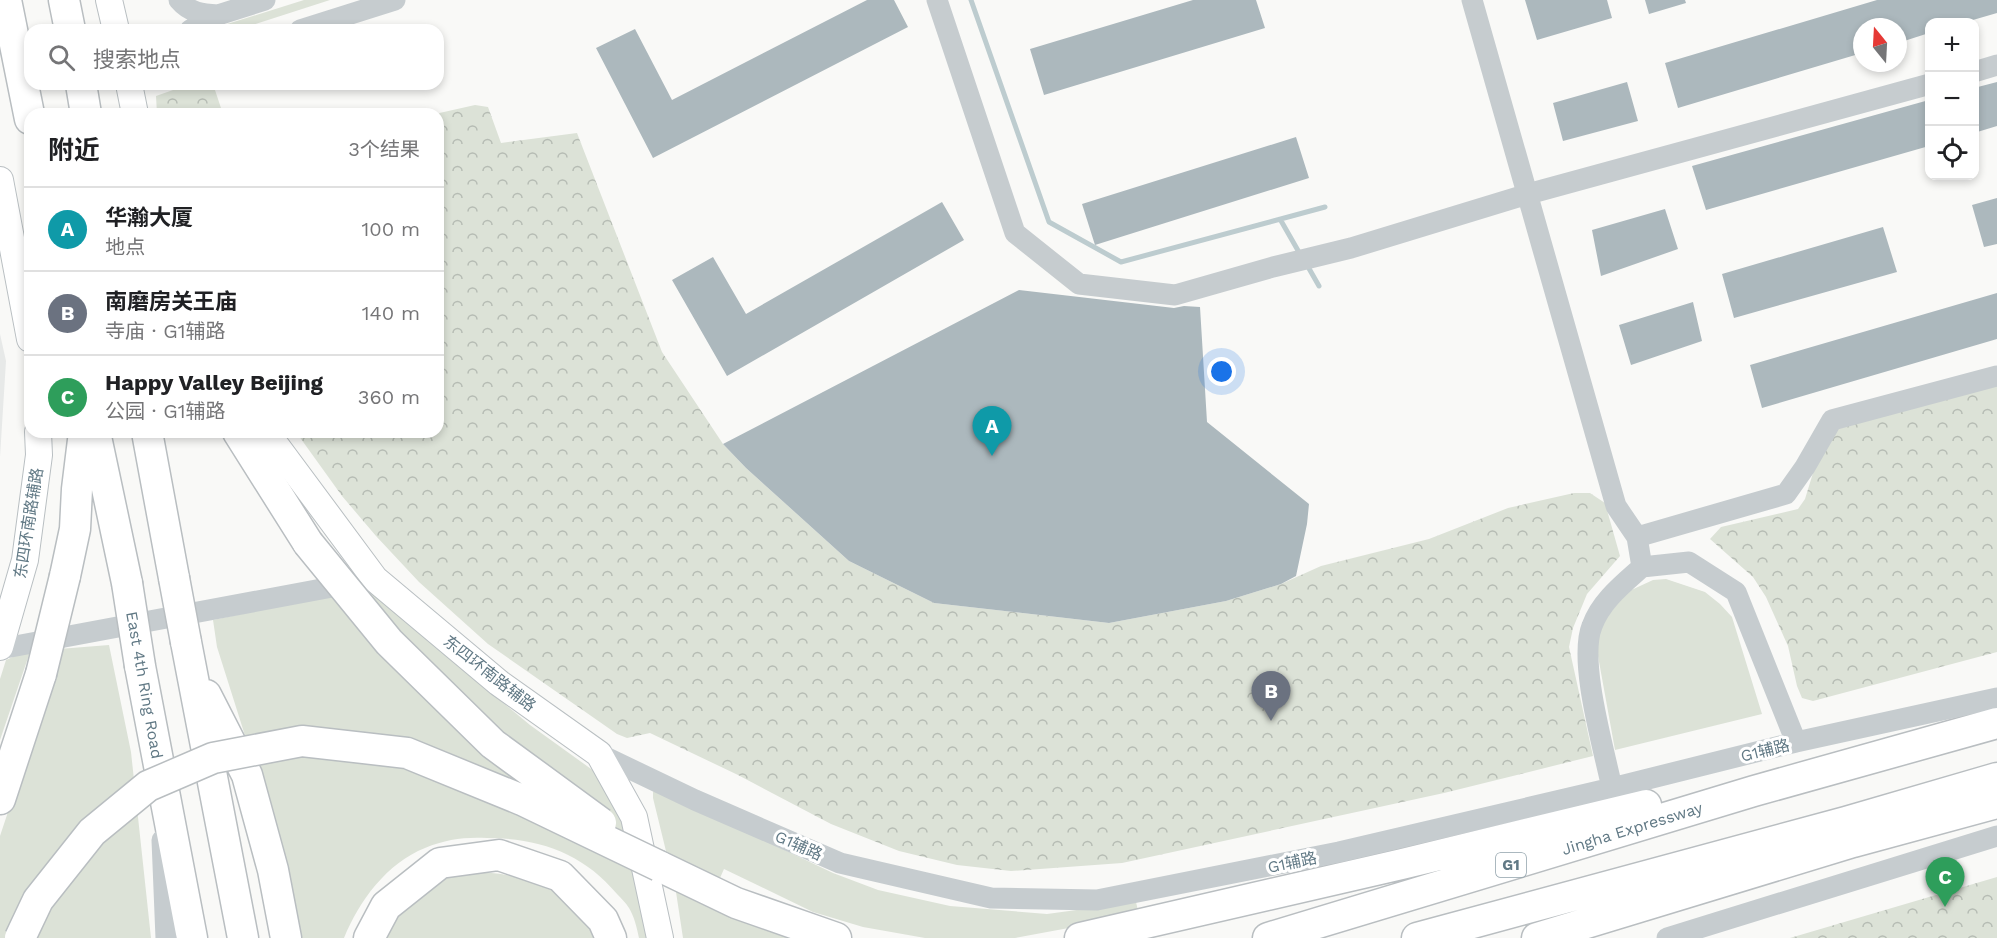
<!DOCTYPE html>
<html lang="zh">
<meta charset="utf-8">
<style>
body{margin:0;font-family:"Work Sans","Noto Sans SC",sans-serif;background:#f2f2f2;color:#202124}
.controls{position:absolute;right:18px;top:18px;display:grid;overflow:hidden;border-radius:12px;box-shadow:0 3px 9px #0003}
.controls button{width:54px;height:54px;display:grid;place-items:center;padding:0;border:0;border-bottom:2px solid #e0e0e0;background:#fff;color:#202124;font:30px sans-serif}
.compass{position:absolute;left:1853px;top:18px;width:54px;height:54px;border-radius:50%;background:#fff;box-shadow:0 3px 9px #0003;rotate:342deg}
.you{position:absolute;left:1222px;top:372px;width:21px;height:21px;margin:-15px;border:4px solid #fff;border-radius:50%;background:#1a73e8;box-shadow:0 0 0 9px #1a73e833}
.badge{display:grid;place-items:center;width:39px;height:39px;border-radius:50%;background:#d93025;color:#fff;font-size:20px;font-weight:700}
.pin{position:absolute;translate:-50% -50px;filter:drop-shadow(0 2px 3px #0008)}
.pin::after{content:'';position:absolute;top:32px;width:21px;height:18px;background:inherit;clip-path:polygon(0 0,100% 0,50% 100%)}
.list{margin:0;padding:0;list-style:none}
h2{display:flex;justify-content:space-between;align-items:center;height:78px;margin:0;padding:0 24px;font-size:26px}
h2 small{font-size:20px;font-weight:400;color:#757577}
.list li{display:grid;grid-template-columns:39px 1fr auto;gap:18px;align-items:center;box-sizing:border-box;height:84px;padding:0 24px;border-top:2px solid #e0e0e0}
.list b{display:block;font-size:22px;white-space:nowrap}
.list p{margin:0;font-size:20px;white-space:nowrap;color:#757577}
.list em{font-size:20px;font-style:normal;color:#757577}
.icon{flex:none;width:33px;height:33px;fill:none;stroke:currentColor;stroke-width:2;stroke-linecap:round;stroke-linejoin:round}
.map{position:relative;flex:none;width:1997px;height:938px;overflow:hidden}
.search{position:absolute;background:#fff;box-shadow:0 3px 9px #0003;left:24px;top:24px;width:420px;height:66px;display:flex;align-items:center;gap:15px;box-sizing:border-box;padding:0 21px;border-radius:18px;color:#757577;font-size:22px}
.panel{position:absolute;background:#fff;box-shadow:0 3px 9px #0003;left:24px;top:108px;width:420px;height:330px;border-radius:18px}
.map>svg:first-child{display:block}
.built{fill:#e7e9e8}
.forest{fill:url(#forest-crowns)}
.garden{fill:#dce2d7}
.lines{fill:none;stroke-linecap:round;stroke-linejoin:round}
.stream{stroke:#bdcccf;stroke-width:5}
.building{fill:#acb8bd}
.major-casing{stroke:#b9bfc2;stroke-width:28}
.highway-casing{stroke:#b9bec1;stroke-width:33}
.minor{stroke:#c6cccf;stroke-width:21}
.major{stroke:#fff;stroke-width:26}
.highway{stroke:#fff;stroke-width:30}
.highway-bridge-casing{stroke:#b9bec1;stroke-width:33;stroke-linecap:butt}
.highway-bridge{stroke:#fff;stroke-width:30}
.labels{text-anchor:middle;stroke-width:6;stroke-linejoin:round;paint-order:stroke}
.shield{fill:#fff;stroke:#90a1aa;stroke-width:1.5}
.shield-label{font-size:15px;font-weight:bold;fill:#617985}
.street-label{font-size:16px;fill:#617985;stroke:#fff}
</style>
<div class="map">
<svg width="1997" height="938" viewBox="0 0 1997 938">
<defs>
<pattern id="forest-crowns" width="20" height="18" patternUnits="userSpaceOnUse" patternTransform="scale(1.5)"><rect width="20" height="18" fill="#dce2d7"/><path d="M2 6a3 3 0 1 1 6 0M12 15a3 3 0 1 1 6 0" fill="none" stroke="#b6bcb4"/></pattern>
</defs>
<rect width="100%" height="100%" fill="#f9f9f7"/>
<path class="built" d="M0 334 6 361 0 457Z"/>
<path class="forest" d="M190 84H213L223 114H157L156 96Z
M475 105 488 107 501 143 577 133 662 352 723 444 746 468 849 561 934 603 1109 623 1226 601 1281 584 1321 566 1429 539 1508 508 1574 493H1590L1605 503 1620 556 1587 594 1573 628 1569 647 1593 756 1444 793 1122 863 1011 871 957 865 899 851 831 824 738 775 650 733 627 738 617 734 488 644 419 582 376 536 342 496 296 432H438V114H435Z
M1997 381V652L1813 701 1802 698 1797 686 1788 646 1766 597 1753 577 1710 539 1721 527 1798 509 1805 499 1813 473 1837 425Z
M1997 877V938H1790Z"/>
<path class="garden" d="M304 0H330L237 30H226L224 25Z
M1666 579 1705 592 1720 604 1732 617 1762 714 1615 750 1596 645 1601 624 1627 592 1653 580Z
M376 593 399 611 473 678 530 725 605 779 620 802 650 938H639C637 928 634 916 629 908 626 903 621 898 617 894 583 853 539 838 487 838 464 837 447 839 425 848 387 863 359 901 344 938H293L260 783 217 647 213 620 332 595Z
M109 645 131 752 151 938H0V836L36 728 59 649Z
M31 649 0 740V679L6 660Z
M656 789 833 873 878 890 950 906 1047 914 1136 902 1139 915 1015 938H925L863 927 813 912 724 869 711 898 815 938H683L676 892 653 798V792Z
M463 870 501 874 550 883 583 912 595 938H382L389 919 419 888Z"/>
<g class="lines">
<path class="stream" d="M971 0 1049 222 1121 262 1325 207
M1280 219 1300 254
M1307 265 1319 286"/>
</g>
<path class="building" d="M867 0H894L908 27 653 158 596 48 635 29 672 100Z
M1193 0H1256L1265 28 1044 95 1030 49Z
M1525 0H1607L1612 18 1537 40Z
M1645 0H1685L1686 3 1649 14Z
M1877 0H1997V13L1966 22H1929V33L1898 43V27H1862V53L1678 108 1665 63Z
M1627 82 1638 121 1563 141 1553 103Z
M1997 82V126L1974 133V88Z
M1929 100V146L1706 210 1692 166Z
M1296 137 1309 178 1095 245 1082 204Z
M1997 198V244L1984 247 1972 205Z
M942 202 964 240 727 376 672 280 713 257 746 314Z
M1665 209 1678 249 1601 276 1592 230Z
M1883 227 1897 272 1734 318 1722 274Z
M1019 290 1174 308 1184 306 1200 307 1207 422 1309 504 1307 524 1296 576 1281 584 1226 601 1109 623 934 603 849 561 746 468 723 444Z
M1997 293V339L1762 408 1750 365Z
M1693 302 1702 341 1631 365 1619 325Z"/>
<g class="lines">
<g class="major-casing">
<path id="major" d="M109 0 116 30
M129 84 135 114
M0 180 30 339
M266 432 375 579 499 683 599 754 634 817 660 938
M0 647 25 560 39 455 38 432"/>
</g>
<g class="highway-casing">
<path id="highway" d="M6 0 30 119
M64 0 70 30
M81 84 86 114
M95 432 127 583
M147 432 174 578
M238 432 308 543
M65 576 75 529 77 489 84 432
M186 642 243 938
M140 666 192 938
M206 695 247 775 273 870 286 938
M0 799 41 674
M659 866 736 903 836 938
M369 938 386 906 440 863 499 855 560 876 603 920 611 938
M1080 938 1402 864 1646 805
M1268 938 1754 791 1997 723
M1417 938 1846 822 1997 778
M1537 938 1853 842 1997 803"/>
</g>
<path class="minor" d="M179 0C190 13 202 14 218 15
M937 0 1015 233 1079 284 1175 295 1273 267 1351 248 1528 194 1930 84
M1472 0 1616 506 1637 537 1642 567 1689 562 1736 592 1796 742
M190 30 218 15 265 0
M300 30 395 0
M1974 72 1997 65
M1637 537 1786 494 1805 467 1832 420 1997 376
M0 649 375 579
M599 754 695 800 840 863 991 898 1097 900 1339 852 1612 788 1796 742 1997 698
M1612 788C1604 749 1578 661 1592 626 1601 601 1623 584 1642 567
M162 840 166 938
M1667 938 1997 836"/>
<use href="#major" class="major"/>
<use href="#highway" class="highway"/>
<g class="highway-bridge-casing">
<path id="highway-bridge" d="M308 543 389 642 493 744 601 823
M174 578 186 642
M127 583 140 666
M41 674 65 576
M20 938 38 900 92 832 148 786 213 758 302 741 407 753 522 800 659 866"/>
</g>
<use href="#highway-bridge" class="highway-bridge"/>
</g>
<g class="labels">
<rect class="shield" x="1496" y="853" width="30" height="24" rx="4.5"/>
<g class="shield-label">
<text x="1511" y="870">G1</text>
</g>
<g class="street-label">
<text transform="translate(28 523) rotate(-81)" y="6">东四环南路辅路</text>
<text transform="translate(490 673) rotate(38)" y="6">东四环南路辅路</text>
<text transform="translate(145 685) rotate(80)" y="6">East 4th Ring Road</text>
<text transform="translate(1765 750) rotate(-14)" y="6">G1辅路</text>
<text transform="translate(1632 828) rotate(-17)" y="6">Jingha Expressway</text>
<text transform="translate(799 845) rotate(24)" y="6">G1辅路</text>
<text transform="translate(1292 862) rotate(-12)" y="6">G1辅路</text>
</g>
</g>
</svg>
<div class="controls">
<button>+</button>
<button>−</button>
<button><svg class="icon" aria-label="locate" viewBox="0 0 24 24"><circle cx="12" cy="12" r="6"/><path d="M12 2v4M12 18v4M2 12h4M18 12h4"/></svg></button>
</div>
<svg class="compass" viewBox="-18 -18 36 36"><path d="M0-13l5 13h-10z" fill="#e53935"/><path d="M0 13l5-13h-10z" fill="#757577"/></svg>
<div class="you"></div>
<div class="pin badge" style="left:992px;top:456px;background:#0f9aa8">A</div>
<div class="pin badge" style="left:1271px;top:721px;background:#6b7280">B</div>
<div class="pin badge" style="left:1945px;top:907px;background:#2e9e5b">C</div>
<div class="search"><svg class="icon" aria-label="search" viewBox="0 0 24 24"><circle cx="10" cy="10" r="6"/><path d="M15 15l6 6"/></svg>搜索地点</div>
<section class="panel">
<h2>附近<small>3个结果</small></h2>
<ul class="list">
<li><span class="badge" style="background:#0f9aa8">A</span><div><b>华瀚大厦</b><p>地点</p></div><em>100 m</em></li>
<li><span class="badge" style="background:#6b7280">B</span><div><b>南磨房关王庙</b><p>寺庙 · G1辅路</p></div><em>140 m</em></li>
<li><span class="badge" style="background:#2e9e5b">C</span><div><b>Happy Valley Beijing</b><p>公园 · G1辅路</p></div><em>360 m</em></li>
</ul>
</section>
</div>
